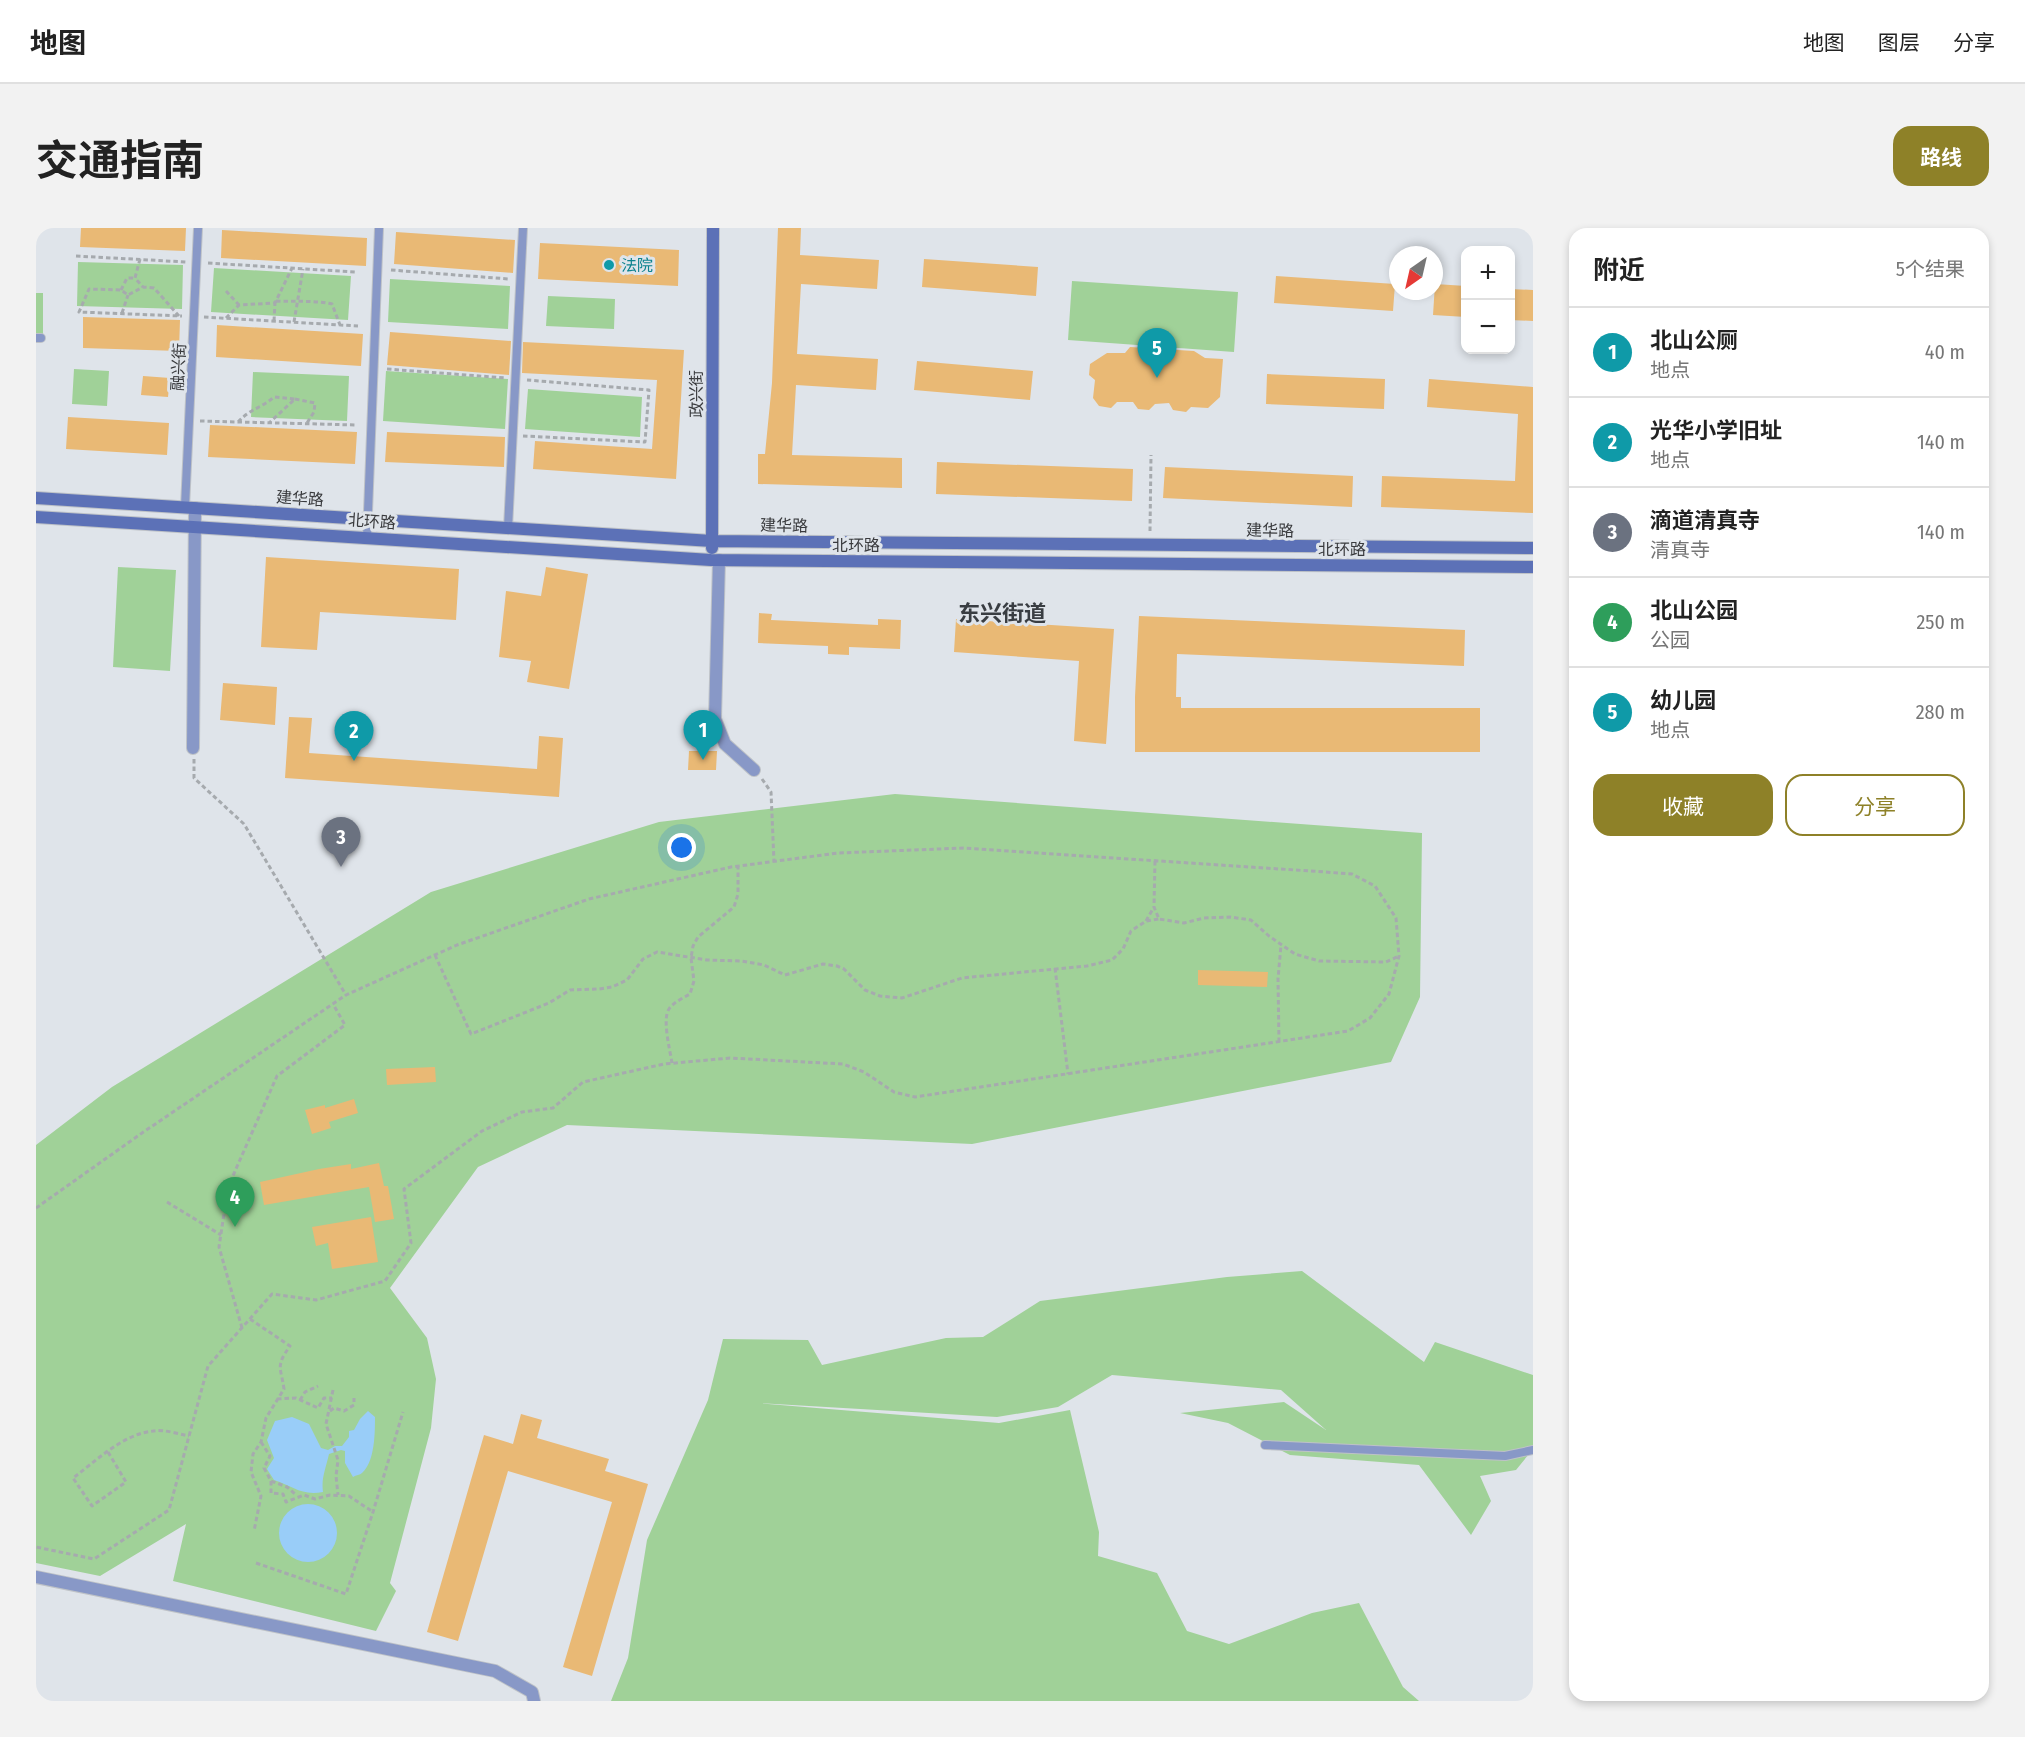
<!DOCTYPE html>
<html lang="zh">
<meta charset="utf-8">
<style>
body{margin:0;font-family:"Fira Sans Condensed","Noto Sans SC",sans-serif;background:#f2f2f2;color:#222}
.controls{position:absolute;right:18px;top:18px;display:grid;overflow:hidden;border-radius:12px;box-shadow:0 3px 9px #0003}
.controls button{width:54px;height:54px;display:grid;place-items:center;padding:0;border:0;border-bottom:2px solid #e0e0e0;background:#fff;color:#222;font:30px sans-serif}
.compass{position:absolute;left:1353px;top:18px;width:54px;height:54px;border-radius:50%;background:#fff;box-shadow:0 3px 9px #0003;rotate:214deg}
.you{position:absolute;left:646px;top:620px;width:21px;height:21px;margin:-15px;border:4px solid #fff;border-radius:50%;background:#1a73e8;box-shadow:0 0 0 9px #1a73e833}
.badge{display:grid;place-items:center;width:39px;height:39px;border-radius:50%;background:#8e8128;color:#fff;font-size:20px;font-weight:700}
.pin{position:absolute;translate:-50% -50px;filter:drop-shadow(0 2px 3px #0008)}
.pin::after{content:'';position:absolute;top:32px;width:21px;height:18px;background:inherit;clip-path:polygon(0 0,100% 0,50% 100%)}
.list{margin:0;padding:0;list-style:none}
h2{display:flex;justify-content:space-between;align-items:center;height:78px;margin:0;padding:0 24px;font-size:26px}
h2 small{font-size:20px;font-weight:400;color:#767676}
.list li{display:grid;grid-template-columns:39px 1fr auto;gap:18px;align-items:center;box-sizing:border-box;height:90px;padding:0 24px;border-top:2px solid #e0e0e0}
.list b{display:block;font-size:22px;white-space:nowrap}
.list p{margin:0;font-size:20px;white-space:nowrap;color:#767676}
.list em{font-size:20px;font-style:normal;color:#767676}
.actions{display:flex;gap:12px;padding:18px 24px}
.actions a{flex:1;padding:14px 0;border:2px solid #8e8128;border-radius:18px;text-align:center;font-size:21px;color:#8e8128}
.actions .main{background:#8e8128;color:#fff}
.map{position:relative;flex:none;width:1497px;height:1473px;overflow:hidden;border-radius:18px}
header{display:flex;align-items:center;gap:36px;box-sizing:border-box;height:84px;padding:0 30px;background:#fff;border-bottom:2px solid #e0e0e0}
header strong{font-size:28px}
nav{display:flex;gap:33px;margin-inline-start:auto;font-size:21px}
.intro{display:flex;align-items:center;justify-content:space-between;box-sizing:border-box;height:144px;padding:0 36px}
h1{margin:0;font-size:42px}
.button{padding:15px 27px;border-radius:18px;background:#8e8128;color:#fff;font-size:21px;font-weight:700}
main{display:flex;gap:36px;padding:0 36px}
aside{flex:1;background:#fff;border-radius:18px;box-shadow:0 3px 9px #0003}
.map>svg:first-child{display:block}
.green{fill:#a0d198}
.water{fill:#99cdf8}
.building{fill:#e9b975}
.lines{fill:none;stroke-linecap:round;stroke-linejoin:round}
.lane-casing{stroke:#bec2c7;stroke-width:10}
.street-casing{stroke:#bec2c7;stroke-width:14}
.secondary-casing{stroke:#bec2c7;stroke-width:14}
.path{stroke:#a6aaae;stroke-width:3;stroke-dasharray:4.5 3;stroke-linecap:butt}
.lane{stroke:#8898c7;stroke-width:8}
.street{stroke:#8898c7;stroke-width:12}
.secondary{stroke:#5c71b7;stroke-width:12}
.culture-dot{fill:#0f9aa8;stroke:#dfe4ea;stroke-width:2}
.labels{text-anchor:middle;stroke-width:6;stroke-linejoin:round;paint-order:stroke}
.culture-label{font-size:16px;fill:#0d838f;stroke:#dfe4ea;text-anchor:start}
.street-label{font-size:16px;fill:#393a3d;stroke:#dfe4ea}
.district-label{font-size:22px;font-weight:bold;fill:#393d42;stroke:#dfe4ea}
</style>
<header>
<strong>地图</strong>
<nav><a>地图</a><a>图层</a><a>分享</a></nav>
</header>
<div class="intro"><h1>交通指南</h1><a class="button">路线</a></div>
<main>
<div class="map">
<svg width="1497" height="1473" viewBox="0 0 1497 1473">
<rect width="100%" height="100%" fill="#dfe4ea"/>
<path class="green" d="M42 34 147 37 146 81 41 78Z
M178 40 315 48 312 92 175 84Z
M354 51 474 58 472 101 352 94Z
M1036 53 1202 64 1198 124 1032 112Z
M0 65H7V106H0Z
M512 68 579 71 578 101 510 98Z
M38 141 73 143 71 178 36 176Z
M350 143 472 151 469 201 347 193Z
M217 144 313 148 311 193 215 189Z
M492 161 606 169 604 209 489 201Z
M82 339 140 342 134 443 77 439Z
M859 566 1386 605 1384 769 1355 834 936 916 531 897 442 939 354 1060 391 1110 400 1151 395 1200 354 1355 360 1363 340 1403 137 1353 150 1296 64 1348 0 1335V917L76 859 395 664 623 594Z
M1266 1043 1388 1134 1399 1114 1497 1147V1221L1480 1242 1444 1248 1455 1273 1435 1307 1383 1237 1254 1227 1192 1195 1144 1185 1248 1174 1290 1202 1245 1162 1076 1147 1022 1179 961 1189 721 1175 963 1195 1034 1182 1063 1304 1062 1328 1121 1345 1151 1403 1193 1416 1276 1385 1323 1375 1367 1459 1383 1473H575L592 1430 611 1312 672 1172 687 1111 772 1112 786 1137 910 1110 947 1109 1004 1073 1191 1049Z"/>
<path class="water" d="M332 1183 339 1189C339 1204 339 1234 326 1245 324 1247 320 1247 317 1249L309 1235V1223L305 1222 293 1226C290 1240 285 1250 287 1264 265 1268 257 1258 238 1252L231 1241 238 1230 231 1212 239 1193 256 1189 273 1196 285 1220 292 1222 299 1218H306L313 1209V1203L318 1202 324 1191Z
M243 1305a29 29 0 1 1 58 0a29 29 0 1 1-58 0Z"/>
<path class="building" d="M45 0H150L149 23 44 19Z
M742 0H765L764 27 843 32 841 61 765 56 761 126 842 131 840 162 760 157 756 227 866 230V260L722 256V226H729L736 155Z
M186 2 331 10 330 38 185 30Z
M360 4 479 12 477 45 358 36Z
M504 15 643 22 642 58 502 51Z
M888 31 1002 39 1000 68 886 59Z
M1240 48 1359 56 1357 83 1238 75Z
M1399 56 1430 58V89L1397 87Z
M1474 61 1497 62V93L1474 92Z
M47 89 144 92 143 123 47 120Z
M181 97 327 106 325 138 180 129Z
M354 104 475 113 473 147 351 137Z
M487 114 648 122 640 251 497 241 499 213 616 221 621 152 486 145Z
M1094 119 1158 123 1169 130 1187 131 1184 169 1172 180 1155 179 1150 184 1137 182 1133 175 1119 176 1113 182 1102 181 1097 174H1081L1075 180 1063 178 1057 170 1059 152 1053 147 1054 136 1071 125H1089Z
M881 133 997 143 994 172 878 162Z
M1231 146 1349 151 1348 181 1230 176Z
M107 148 134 150 132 169 105 167Z
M1393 151 1497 159V285L1345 279 1346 248 1479 253 1482 186 1391 179Z
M32 189 133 195 131 227 30 221Z
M174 197 321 204 319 236 172 229Z
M351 204 469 209 468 239 349 234Z
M901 234 1097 241 1096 273 900 266Z
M1129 239 1317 248 1316 279 1127 270Z
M230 329 423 341 420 392 284 384 281 422 225 419Z
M510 339 552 346 533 461 491 454 495 433 463 429 470 363 505 368Z
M723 385 736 386 735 392 842 397V391L865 392 864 421 813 419V427L792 426V418L722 415Z
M1103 388 1429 402 1428 438 1141 426 1140 469H1145V480H1444V524H1099V469Z
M920 391 1078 401 1070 516 1038 513 1043 433 918 424Z
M187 455 241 459 239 497 184 492Z
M253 489 276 490 273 525 501 541 503 508 527 510 523 569 249 550Z
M653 523H681L680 542H652Z
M1162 742 1232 744 1231 759 1162 757Z
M399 839 400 854 351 857 350 841Z
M318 871 322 885 293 894 295 900 276 906 269 882 289 877V880Z
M343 935 348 958H352L358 991 339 994 333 959 228 977 224 954 283 941 315 936V941Z
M335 989 342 1034 296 1041 292 1015 280 1018 276 999Z
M485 1186 506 1192 501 1210 573 1231 569 1243 612 1256 556 1448 527 1439 576 1274 472 1243 422 1413 391 1404 448 1207 477 1216Z"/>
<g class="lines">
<g class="lane-casing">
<path id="lane" d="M0 110H5
M149 279 162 0
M472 300 487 0
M331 310 343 0
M1229 1217 1469 1228 1497 1222"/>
</g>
<g class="street-casing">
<path id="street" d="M683 332 679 491 689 516 718 542
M157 520 159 280
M0 1349 459 1443 496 1464 498 1473"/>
</g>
<g class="secondary-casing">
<path id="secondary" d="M0 270 676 313 1497 320
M0 289 675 332 1497 339
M676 320 677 0"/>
</g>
<path class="path" d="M40 28 150 34
M104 31 99 50 107 59
M172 35 319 44
M355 42 473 51
M85 62 91 50H99
M190 63 203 77
M240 73C259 74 278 72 296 76L304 97
M86 85 92 67
M143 88 118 60 107 59 92 67 85 62 53 61 43 84 146 88
M168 89 322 98
M190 90 203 77 239 75 256 40
M238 93 239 75
M258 94 267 41
M351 141 470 150
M259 171 279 175 278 184 271 195
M164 193 321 197
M202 194C214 181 225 180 238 169L259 171 233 195
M487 208 609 214 613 162 491 152
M1114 303 1115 227
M158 531V550L208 596 310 767
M726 551 735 564 738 634
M1119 633 1118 679 1123 691 1148 695 1168 690 1194 689 1215 692 1233 708 1259 726 1283 733 1350 734 1363 728
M1110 693 1118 679
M399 727 435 806 513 775 534 762 563 761 576 759 591 752 607 731 621 724 671 732 705 733 728 737 749 747 787 736 801 738 808 741 829 762 844 768 866 770 926 750 1051 738 1076 732 1087 721 1095 703 1110 693 1123 691
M1019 740 1032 846
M1243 814 1242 751 1245 717
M636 835C634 822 626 791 633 781 638 774 647 770 654 766L658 753 655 730 657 718 662 709 698 679 702 666V638
M131 974 185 1007
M0 980 106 905 310 767 421 717 553 671 695 639 802 625 928 620 1289 644 1316 646 1339 658 1360 690 1363 728 1353 766 1334 790 1312 803 879 869 858 864 828 844 807 836 694 830 628 836 547 854 517 880 486 884 446 903 368 961 375 1015 349 1053 280 1072 236 1066 172 1138 133 1282 58 1331 0 1319
M214 1091 254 1118C239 1139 245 1139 248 1161L230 1190 225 1214 217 1226 215 1244 225 1268 218 1303
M206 1100 183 1019 192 959 241 848 309 797 297 776
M297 1162 290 1196 302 1232 300 1248 302 1267
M241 1171 260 1170 282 1180 288 1170H296
M264 1172 269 1164 282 1158
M294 1183 298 1180 308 1183 318 1177V1170
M225 1214 234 1228 228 1240 235 1253 251 1259 259 1266
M72 1224 90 1254 56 1278 37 1250C60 1233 87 1206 117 1203 128 1201 142 1206 153 1208
M235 1253V1265L247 1266 250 1274 268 1267 279 1271 294 1267 313 1268 337 1284
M220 1335 310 1366 337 1284 367 1184"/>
<use href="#lane" class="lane"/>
<use href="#street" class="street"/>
<use href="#secondary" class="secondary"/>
</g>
<circle class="culture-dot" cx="573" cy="37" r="6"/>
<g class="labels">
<g class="culture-label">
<text x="585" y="43">法院</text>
</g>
<g class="street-label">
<text transform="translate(142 139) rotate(-87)" y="6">融兴街</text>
<text transform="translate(660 166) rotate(-90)" y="6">政兴街</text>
<text transform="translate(264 270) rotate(4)" y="6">建华路</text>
<text transform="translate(336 293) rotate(4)" y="6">北环路</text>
<text transform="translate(748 297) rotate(1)" y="6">建华路</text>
<text transform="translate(1234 302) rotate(1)" y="6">建华路</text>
<text x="820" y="323">北环路</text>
<text x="1306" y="327">北环路</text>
</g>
<g class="district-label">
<text x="966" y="393">东兴街道</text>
</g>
</g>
</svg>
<div class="controls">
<button>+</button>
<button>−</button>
</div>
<svg class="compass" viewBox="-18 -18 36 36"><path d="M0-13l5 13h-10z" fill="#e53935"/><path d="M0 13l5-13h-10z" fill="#767676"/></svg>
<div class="you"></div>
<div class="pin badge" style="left:667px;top:532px;background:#0f9aa8">1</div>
<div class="pin badge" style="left:318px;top:533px;background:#0f9aa8">2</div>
<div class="pin badge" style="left:305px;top:639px;background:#6b7280">3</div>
<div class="pin badge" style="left:199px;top:999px;background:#2e9e5b">4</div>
<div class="pin badge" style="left:1121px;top:150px;background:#0f9aa8">5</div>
</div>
<aside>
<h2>附近<small>5个结果</small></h2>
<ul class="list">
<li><span class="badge" style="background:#0f9aa8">1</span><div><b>北山公厕</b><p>地点</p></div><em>40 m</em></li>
<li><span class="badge" style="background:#0f9aa8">2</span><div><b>光华小学旧址</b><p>地点</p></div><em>140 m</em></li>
<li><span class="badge" style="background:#6b7280">3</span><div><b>滴道清真寺</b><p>清真寺</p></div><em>140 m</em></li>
<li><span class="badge" style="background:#2e9e5b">4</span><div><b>北山公园</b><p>公园</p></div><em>250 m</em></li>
<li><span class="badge" style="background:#0f9aa8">5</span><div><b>幼儿园</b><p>地点</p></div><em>280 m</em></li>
</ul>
<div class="actions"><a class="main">收藏</a><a>分享</a></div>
</aside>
</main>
